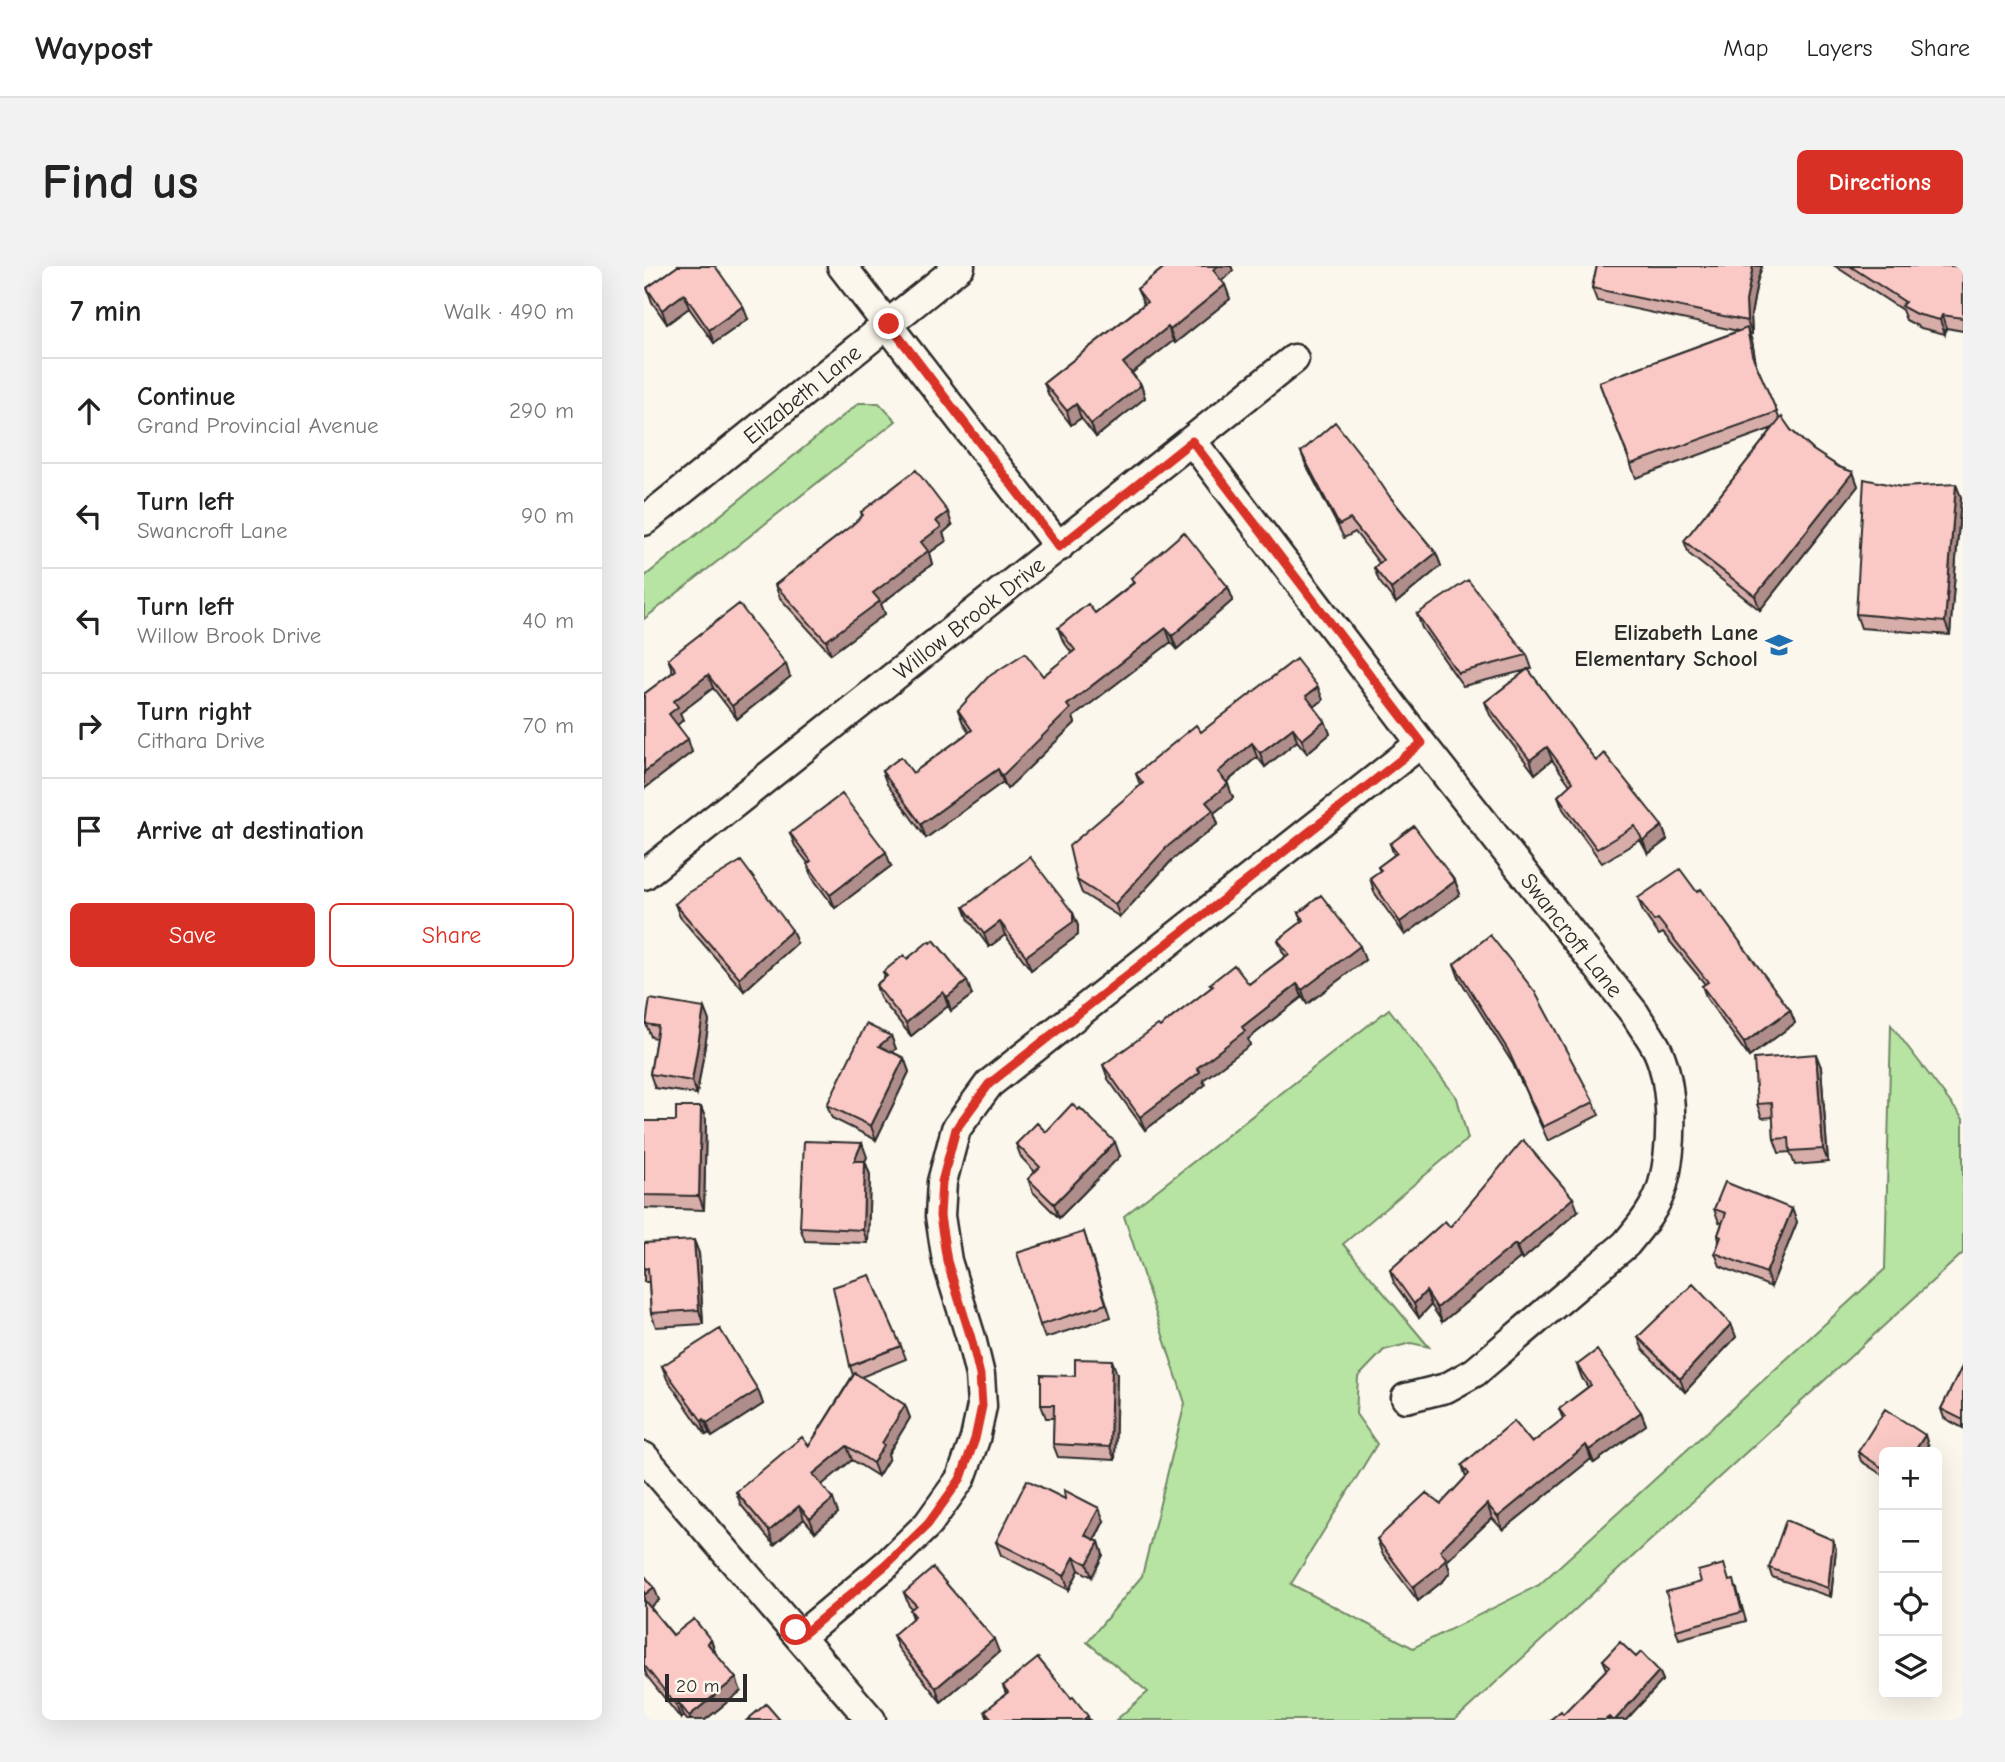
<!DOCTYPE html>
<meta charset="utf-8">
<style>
body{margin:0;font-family:"Comic Neue",sans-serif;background:#f2f2f2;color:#222}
.controls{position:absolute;right:21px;bottom:21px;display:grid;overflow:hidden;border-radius:10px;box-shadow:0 7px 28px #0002}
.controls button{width:63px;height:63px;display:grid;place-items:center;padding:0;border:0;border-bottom:2px solid #e0e0e0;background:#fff;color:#222;font:35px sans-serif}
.scale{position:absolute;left:21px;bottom:18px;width:82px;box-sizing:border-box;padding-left:7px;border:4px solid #2b2b2b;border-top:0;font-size:19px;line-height:24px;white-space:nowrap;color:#2b2b2b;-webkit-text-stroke:5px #fbf7ec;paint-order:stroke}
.stop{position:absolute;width:21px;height:21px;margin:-16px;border:5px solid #d93025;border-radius:50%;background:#fff}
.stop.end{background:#d93025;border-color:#fff;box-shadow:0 2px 7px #0008}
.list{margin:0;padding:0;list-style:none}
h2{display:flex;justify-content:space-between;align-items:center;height:91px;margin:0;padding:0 28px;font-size:30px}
h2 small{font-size:23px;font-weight:400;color:#767676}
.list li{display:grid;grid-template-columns:46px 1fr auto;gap:21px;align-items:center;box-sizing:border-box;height:105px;padding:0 28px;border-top:2px solid #e0e0e0}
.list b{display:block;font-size:26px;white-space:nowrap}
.list p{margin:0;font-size:23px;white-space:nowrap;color:#767676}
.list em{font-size:23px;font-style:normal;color:#767676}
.actions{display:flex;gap:14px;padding:21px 28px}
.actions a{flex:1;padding:16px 0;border:2px solid #d93025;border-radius:10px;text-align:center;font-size:24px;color:#d93025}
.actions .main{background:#d93025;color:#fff}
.icon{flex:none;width:38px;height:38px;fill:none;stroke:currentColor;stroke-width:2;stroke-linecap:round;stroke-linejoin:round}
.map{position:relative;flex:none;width:1319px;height:1454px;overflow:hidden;border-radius:10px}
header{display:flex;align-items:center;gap:42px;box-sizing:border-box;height:98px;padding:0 35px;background:#fff;border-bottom:2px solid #e0e0e0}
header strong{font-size:33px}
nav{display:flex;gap:38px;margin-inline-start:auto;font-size:24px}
.intro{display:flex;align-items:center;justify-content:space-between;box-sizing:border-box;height:168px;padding:0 42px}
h1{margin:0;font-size:49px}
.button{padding:18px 32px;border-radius:10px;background:#d93025;color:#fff;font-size:24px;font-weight:700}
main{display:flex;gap:42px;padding:0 42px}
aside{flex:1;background:#fff;border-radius:10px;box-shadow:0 7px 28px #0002}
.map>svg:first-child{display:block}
.green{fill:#b7e4a2;stroke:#718866;stroke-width:2}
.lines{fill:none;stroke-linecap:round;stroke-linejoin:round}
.street-casing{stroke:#2b2b2b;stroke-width:33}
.street{stroke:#fbf7ec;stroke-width:28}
.wall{fill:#d7ada9;stroke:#2b2b2b;stroke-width:2}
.shaded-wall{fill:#af8d8a;stroke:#2b2b2b;stroke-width:2}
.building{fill:#fac9c5;stroke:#2b2b2b;stroke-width:2}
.route{stroke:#d93025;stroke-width:9}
.labels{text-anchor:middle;stroke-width:7;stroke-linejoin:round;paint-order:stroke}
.street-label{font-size:23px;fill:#2b2b2b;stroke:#fbf7ec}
.poi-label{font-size:23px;font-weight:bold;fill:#2b2b2b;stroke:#fbf7ec;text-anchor:end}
</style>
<header>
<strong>Waypost</strong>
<nav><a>Map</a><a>Layers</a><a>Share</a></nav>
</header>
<div class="intro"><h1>Find us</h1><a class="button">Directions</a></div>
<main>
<aside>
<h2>7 min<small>Walk · 490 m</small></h2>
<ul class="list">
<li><svg class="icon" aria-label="ahead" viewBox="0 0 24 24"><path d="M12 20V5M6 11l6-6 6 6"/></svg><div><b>Continue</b><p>Grand Provincial Avenue</p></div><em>290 m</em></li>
<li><svg class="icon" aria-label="left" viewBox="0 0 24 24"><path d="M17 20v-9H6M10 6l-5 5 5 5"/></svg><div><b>Turn left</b><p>Swancroft Lane</p></div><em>90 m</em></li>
<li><svg class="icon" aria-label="left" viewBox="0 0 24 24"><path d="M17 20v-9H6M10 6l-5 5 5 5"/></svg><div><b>Turn left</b><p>Willow Brook Drive</p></div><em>40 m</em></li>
<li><svg class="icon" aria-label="right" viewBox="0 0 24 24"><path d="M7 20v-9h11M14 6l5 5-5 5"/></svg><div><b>Turn right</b><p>Cithara Drive</p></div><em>70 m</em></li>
<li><svg class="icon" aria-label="arrive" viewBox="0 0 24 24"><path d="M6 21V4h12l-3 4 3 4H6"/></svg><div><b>Arrive at destination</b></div></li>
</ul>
<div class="actions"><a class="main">Save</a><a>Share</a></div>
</aside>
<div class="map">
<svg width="1319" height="1454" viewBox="0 0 1319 1454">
<rect width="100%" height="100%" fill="#fbf7ec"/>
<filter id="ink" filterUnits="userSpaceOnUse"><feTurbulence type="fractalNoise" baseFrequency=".0143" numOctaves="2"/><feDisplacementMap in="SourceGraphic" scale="14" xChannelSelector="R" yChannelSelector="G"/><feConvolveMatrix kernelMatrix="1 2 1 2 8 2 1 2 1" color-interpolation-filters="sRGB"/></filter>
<g filter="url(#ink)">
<path class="green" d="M215 137H235L252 155 0 353V311Z
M745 743 813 832 824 873 699 978 785 1081 767 1077 740 1084 714 1111 712 1148 733 1178 647 1318 769 1382 895 1319 1241 1003 1247 759 1319 853V987L811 1454H472L504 1426 443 1376 498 1310 541 1137 480 950Z"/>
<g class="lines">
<g class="street-casing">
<path id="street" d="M198 0 415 281
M548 175 777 477 991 748C998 760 1008 772 1014 785 1030 821 1029 881 1019 918 1013 941 997 960 982 978L831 1106 802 1122 762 1132
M0 255 316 0
M0 609 650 93
M0 1191 227 1454
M157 1370 243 1298 284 1258 317 1212 331 1173 338 1140 336 1109 327 1072 303 995 296 950 298 916 312 863 345 818 777 477"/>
</g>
<use href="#street" class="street"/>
</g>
<path class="wall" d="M34 0 104 53 70 77 45 42 23 58 8 36 3 22Z
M522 0H587L589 5 577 15 581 19 586 33 531 77 529 75 488 107 497 119 501 132 452 171 437 152 427 159 405 130 400 117 500 38 493 23Z
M953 0H1118L1113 16 1107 49 1108 68 1105 67 1108 75 1112 99 1136 154 1169 184 1195 201 1209 206 1214 220 1116 344 1045 288 1040 275 1129 162 992 212 955 116 1094 65 953 35 948 22Z
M1191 0H1319V65L1302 62 1301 68 1277 62 1262 54 1258 44Z
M657 186 746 231 792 287 797 300 752 337 735 315 730 302 735 297 711 266 700 272 662 199Z
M1257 221 1317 231 1306 369 1217 362 1212 348Z
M217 246 308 259 299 267 302 275 285 287 288 298 237 338 241 348 187 388 136 332 131 319 207 260 218 250Z
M487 312 584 321 589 334 533 383 527 376 429 451 431 457 363 523 359 516 282 572 243 518 238 505 269 507 325 466 319 457 314 444 399 410 428 387 419 375 414 362 451 347 489 317Z
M773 348 883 389 888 403H884L952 495 1018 560 1023 574 1004 588 996 574 958 597 919 543 914 530 926 519 908 494 891 508 846 449 841 436 883 404 819 420 778 362Z
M24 393 146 411 93 453 69 422 36 447 39 454 33 459 48 486 0 523V428L29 406Z
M679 434 670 441 681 455 686 468 663 487 653 475 621 501 613 491 582 517 589 532 570 547 574 558 528 594 476 651 438 627 433 614 496 519 492 508 557 466Z
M146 567 247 600 191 642 168 611 164 597 151 580Z
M746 578 811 615 816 628 761 669 730 626 726 612 736 605 734 601 750 589Z
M1053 626 1146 744 1151 757 1105 791 1063 733 1058 720 1061 718 1019 667 1015 669 999 646 994 632Z
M31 638 153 677 100 725 36 651Z
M320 641 429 647 434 660V669L387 704 361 669 345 681 325 654Z
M655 647 721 694 663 738 658 731 604 773 606 779 559 814 561 819 501 864 464 813 459 799 516 761 568 721 566 718H605L642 690 639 687 634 674 658 656Z
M286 677 328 729 307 745 304 740 267 770 236 732 232 719 241 711 239 706 263 693Z
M810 698 950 836 955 849 904 875 869 798 815 712Z
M60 742 65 755 53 828 11 822 6 808 12 772 7 771 2 758Z
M247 770 252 783 248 786 260 792 265 806 232 874 188 852 183 839Z
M1177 801 1184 896 1151 899 1146 886 1135 887 1130 873 1129 851 1118 852 1113 838Z
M57 841 62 854 60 944 0 942V855H32Z
M402 866 476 890 415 952 389 926 384 913 391 906 377 891 372 878Z
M223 891 221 895 226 909 224 977 161 975 156 961Z
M1070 943H1148L1153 956 1127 1021 1076 1000 1071 987 1075 975 1074 969 1078 957 1075 956Z
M934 945 878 994 876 992 798 1056 787 1039 775 1052 750 1017 746 1004 806 961Z
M440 966 467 1051 401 1072 396 1059Z
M0 977 55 987 59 1058 12 1061 7 1047 5 1016H0Z
M1087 1058 1092 1071 1041 1126 999 1084 994 1071Z
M257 1080 262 1093 217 1111 261 1139 266 1152 244 1188 245 1192 234 1210 208 1194 177 1219 194 1247 171 1266 160 1253 130 1279 97 1239 92 1226 165 1180 209 1109 206 1100Z
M933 1099 997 1146 1002 1159 950 1197 947 1193 859 1264 848 1252 803 1295 806 1306 800 1314 774 1335 738 1287 733 1273 797 1238 822 1211 818 1199 888 1177 919 1153 915 1143 944 1121 938 1112Z
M1319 1099V1162L1300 1152 1297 1143Z
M18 1100 114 1124 119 1138 68 1171 65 1167 62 1169 23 1113Z
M473 1108 471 1194 414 1191 409 1178 410 1152H402L397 1139 431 1110Z
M1284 1179 1280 1186H1240V1210L1217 1195 1214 1186Z
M460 1255 451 1274 455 1276 459 1289 448 1311 435 1304 425 1324 357 1289 352 1276Z
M1189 1274 1192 1283 1187 1331 1128 1311 1125 1302Z
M0 1309 15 1334 6 1341 29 1369 67 1374 71 1387 97 1425 61 1454H43L40 1450 37 1453 3 1410 0 1402Z
M1086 1315 1093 1323 1102 1355 1035 1373 1032 1364Z
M260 1327 355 1386 297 1436 254 1382 249 1369 269 1352 266 1344 268 1343 265 1340Z
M992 1391 1015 1405 1019 1414 982 1454H906L919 1448 963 1403 959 1394Z
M359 1420 427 1432 446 1454H344L341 1445 362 1428Z"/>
<path class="shaded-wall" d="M574 0H587L589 5 574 18 569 4Z
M1109 0H1118L1113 16 1107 49 1108 68 1103 55 1102 35Z
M581 19 586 33 531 77 526 64Z
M40 28 45 42 23 58 18 44Z
M99 40 104 53 70 77 65 64Z
M1298 49 1302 62 1301 68 1296 54Z
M524 61 529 75 484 110 479 97Z
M1103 62 1108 75 1113 103 1108 89Z
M497 119 501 132 452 171 447 158Z
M432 138 437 152 427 159 423 145Z
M1209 206 1214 220 1116 344 1111 330Z
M1312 218 1317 231 1306 369 1301 356Z
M304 246 308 259 299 267 302 275 285 287 288 298 237 338 241 348 187 388 182 375 229 327 292 255Z
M792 287 797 300 752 337 747 323Z
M584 321 589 334 533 383 528 370Z
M522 362 527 376 429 451 431 457 363 523 358 510 423 439Z
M142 398 146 411 93 453 88 440Z
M64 409 69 422 36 447 39 454 30 462 25 448 30 435Z
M674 421 679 434 666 444 662 430Z
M681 455 686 468 663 487 658 474Z
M649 462 653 475 621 501 616 487Z
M44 473 48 486 0 523V506Z
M608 477 613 491 579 519 574 506Z
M903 481 908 494 891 508 886 494Z
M354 503 359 516 282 572 277 558Z
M584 518 589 532 570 547 574 558 528 594 476 651 471 638 562 536Z
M1018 560 1023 574 1004 588 999 575Z
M242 586 247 600 191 642 186 629Z
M811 615 816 628 761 669 756 656Z
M429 647 434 660V669L387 704 382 690Z
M356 656 361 669 345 681 340 668Z
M148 664 153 677 100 725 95 712Z
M716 680 721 694 663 738 658 724Z
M323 715 328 729 307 745 303 731Z
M653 718 658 731 604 773 606 779 559 814 561 819 501 864 496 851 598 761Z
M299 726 304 740 267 770 262 757Z
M60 742 65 755 53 828 48 815Z
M1146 744 1151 757 1105 791 1100 777Z
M247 770 252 783 240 793 235 780Z
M1172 788 1177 801 1184 896 1179 883Z
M260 792 265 806 232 874 227 860Z
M57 841 62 854 60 944 55 930Z
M471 876 476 890 415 952 410 938Z
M218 877 223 891 215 908 210 895Z
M221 895 226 909 224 977 219 964Z
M929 932 934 945 878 994 873 981Z
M1148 943 1153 956 1127 1021 1122 1007Z
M50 974 55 987 59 1058 55 1044Z
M871 978 876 992 798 1056 793 1042Z
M782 1025 787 1039 775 1052 770 1038Z
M1087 1058 1092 1071 1041 1126 1036 1113Z
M468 1094 473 1108 471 1194 466 1181Z
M114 1124 119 1138 68 1171 63 1157Z
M261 1139 266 1152 244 1188 245 1192 234 1210 229 1197 238 1177Z
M997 1146 1002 1159 950 1197 945 1184Z
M60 1153 65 1167 62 1169 58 1155Z
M1281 1169 1284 1179 1280 1186H1270Z
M942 1179 947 1193 859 1264 854 1251Z
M203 1180 208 1194 174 1222 169 1208Z
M189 1233 194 1247 171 1266 166 1253Z
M843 1238 848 1252 803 1295 806 1306 800 1314 774 1335 769 1321 796 1284Z
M155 1240 160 1253 130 1279 125 1265Z
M455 1242 460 1255 446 1282 441 1269Z
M1189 1274 1192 1283 1187 1331 1184 1322Z
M455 1276 459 1289 448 1311 443 1298Z
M430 1291 435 1304 425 1324 420 1310Z
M10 1321 15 1334 3 1344 0 1337V1329Z
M350 1373 355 1386 297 1436 292 1422Z
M67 1374 72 1388 63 1377Z
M1015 1405 1019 1414 982 1454H971Z
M92 1412 97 1425 61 1454H47L45 1450Z
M35 1437 40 1450 37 1453 32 1439Z"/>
<path class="building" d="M34 0H71L99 40 65 64 40 28 18 44 3 22Z
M522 0H574L569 4 581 19 526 64 524 61 479 97 497 119 447 158 432 138 423 145 400 117 503 36 493 23Z
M953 0H1109L1102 35 1103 55 948 22Z
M1206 0H1319V52L1298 49 1296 54 1272 48 1257 40 1261 36Z
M1103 62 1108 89 1133 146 987 198 955 116Z
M1138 151 1147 164 1169 184 1195 201 1209 206 1111 330 1040 275Z
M691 156 723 197 746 231 792 287 747 323 730 302 739 294 706 253 695 259 657 186Z
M272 204 304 246 292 255 297 261 277 276 284 285 229 327 236 335 182 375 131 319 207 260 219 249 217 246Z
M1220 213 1257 221 1312 218 1301 356 1212 348Z
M540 266 584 321 528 370 522 362 423 439 426 443 358 510 354 503 277 558 238 505 257 491 269 507 328 464 314 444 344 411 381 387 399 410 431 384 414 362 444 338 451 347 490 317 487 312Z
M824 314 883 389 814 407 773 348Z
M95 338 142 398 88 440 64 409 30 435 34 441 25 448 44 473 0 506V428L32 404 24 393Z
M652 393 674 421 662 430 681 455 658 474 649 462 616 487 608 477 574 506 584 518 562 536 569 544 523 581 471 638 433 614 425 580 499 517 492 508 552 459 557 466Z
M884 403 952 495 960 487 1018 560 999 575 991 560 953 583 914 530 929 516 903 481 886 494 841 436Z
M198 528 242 586 186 629 163 598 167 595 146 567Z
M770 560 811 615 756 656 726 612 737 604 734 601 753 587 746 578Z
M386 591 429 647V656L382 690 356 656 340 668 320 641Z
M97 595 148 664 95 712 31 638 41 629Z
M1036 603 1053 626 1057 623 1146 744 1100 777 1058 720 1064 716 1014 653 1010 655 994 632Z
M677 629 716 680 658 724 653 718 598 761 601 765 553 802 556 806 496 851 459 799 514 759 516 761 569 720 566 718 590 699 605 718 645 688 634 674 660 654 655 647Z
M846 669 891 726 950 836 899 861 864 784 810 698Z
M290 674 323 715 303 731 299 726 262 757 232 719 243 710 239 706 260 689 263 693 285 675 286 677Z
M6 733 60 742 48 815 6 808 14 760 2 758Z
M222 758 247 770 235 780 260 792 227 860 183 839Z
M1172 788 1179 883 1146 885 1145 872 1130 873 1128 837 1113 838 1110 793Z
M428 838 434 844 436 842 471 876 410 938 384 913 396 901 372 878 393 857 402 866Z
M32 841H57L55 930 0 929V855H32Z
M879 874 929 932 873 981 871 978 793 1042 782 1025 770 1038 746 1004 801 955 806 961Z
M160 875 218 877 210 895H221L219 964 156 961Z
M1081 916 1148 943 1122 1007 1071 987 1077 971 1074 969 1082 947 1070 943Z
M440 966 462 1038 396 1059 373 987Z
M50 974 55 1044 7 1047 4 1002 0 1003V977Z
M226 1009 257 1080 206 1100 189 1021Z
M1049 1018 1087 1058 1036 1113 994 1071Z
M76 1063 114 1124 63 1157 60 1153 58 1155 18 1100Z
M953 1084 997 1146 945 1184 942 1179 854 1251 843 1238 796 1284 802 1292 795 1301 769 1321 733 1273 782 1227 797 1238 825 1208 818 1199 870 1155 888 1177 921 1151 915 1143 947 1119 933 1099Z
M431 1093 468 1094 466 1181 409 1178 410 1139H397V1109L431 1110Z
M1319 1099V1154L1297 1143Z
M211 1107 261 1139 238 1177 240 1179 229 1197 203 1180 169 1208 189 1233 166 1253 155 1240 125 1265 92 1226 158 1171 165 1180Z
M1241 1143 1281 1169 1270 1186H1240V1203L1214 1186Z
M383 1214 421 1233 420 1224 455 1242 441 1269 455 1276 443 1298 430 1291 420 1310 352 1276Z
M1142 1254 1189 1274 1184 1322 1125 1302Z
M1080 1298 1085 1315 1090 1314 1098 1346 1032 1364 1022 1326 1057 1316 1054 1305Z
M289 1302 350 1373 292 1422 249 1369 271 1350 266 1344 272 1339 260 1327Z
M0 1309 10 1321 0 1329Z
M0 1334 29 1369 50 1353 67 1374 63 1377 92 1412 45 1450 35 1437 32 1439 0 1399Z
M976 1376 992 1391 997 1386 1015 1405 971 1454H968L965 1451 961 1454H906L917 1445 919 1448 966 1400 959 1394Z
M394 1392 427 1432 429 1431 444 1450 439 1454H349L341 1445 364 1426 359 1420Z
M122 1438 136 1454H103Z"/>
</g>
<g class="lines" filter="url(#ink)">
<path class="route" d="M152 1364 157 1370 243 1298 284 1258 317 1212 331 1173 338 1140 336 1109 327 1072 303 995 296 950 298 916 312 863 345 818 778 477 548 175 415 281 245 58"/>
</g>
<defs>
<g id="school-bare" transform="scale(2.1)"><path d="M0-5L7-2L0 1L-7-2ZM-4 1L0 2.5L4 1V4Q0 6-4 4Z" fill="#1f6fb2" stroke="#fbf7ec" stroke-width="2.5" paint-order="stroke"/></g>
</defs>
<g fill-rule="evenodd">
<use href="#school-bare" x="1135" y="379"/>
</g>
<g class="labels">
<g class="street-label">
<text transform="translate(158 128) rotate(-39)" y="8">Elizabeth Lane</text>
<text transform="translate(325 352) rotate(-38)" y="8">Willow Brook Drive</text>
<text transform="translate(928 669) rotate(52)" y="8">Swancroft Lane</text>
</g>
<g class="poi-label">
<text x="1114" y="374">Elizabeth Lane<tspan x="1114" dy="26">Elementary School</tspan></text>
</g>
</g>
</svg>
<div class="controls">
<button>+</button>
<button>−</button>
<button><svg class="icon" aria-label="locate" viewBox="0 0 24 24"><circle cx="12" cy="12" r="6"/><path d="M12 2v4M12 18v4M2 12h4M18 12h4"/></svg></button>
<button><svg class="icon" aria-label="layers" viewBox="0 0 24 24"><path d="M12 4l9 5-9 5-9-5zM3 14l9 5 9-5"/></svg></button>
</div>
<div class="scale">20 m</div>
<div class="stop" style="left:152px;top:1364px"></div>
<div class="stop end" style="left:245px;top:58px"></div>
</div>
</main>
